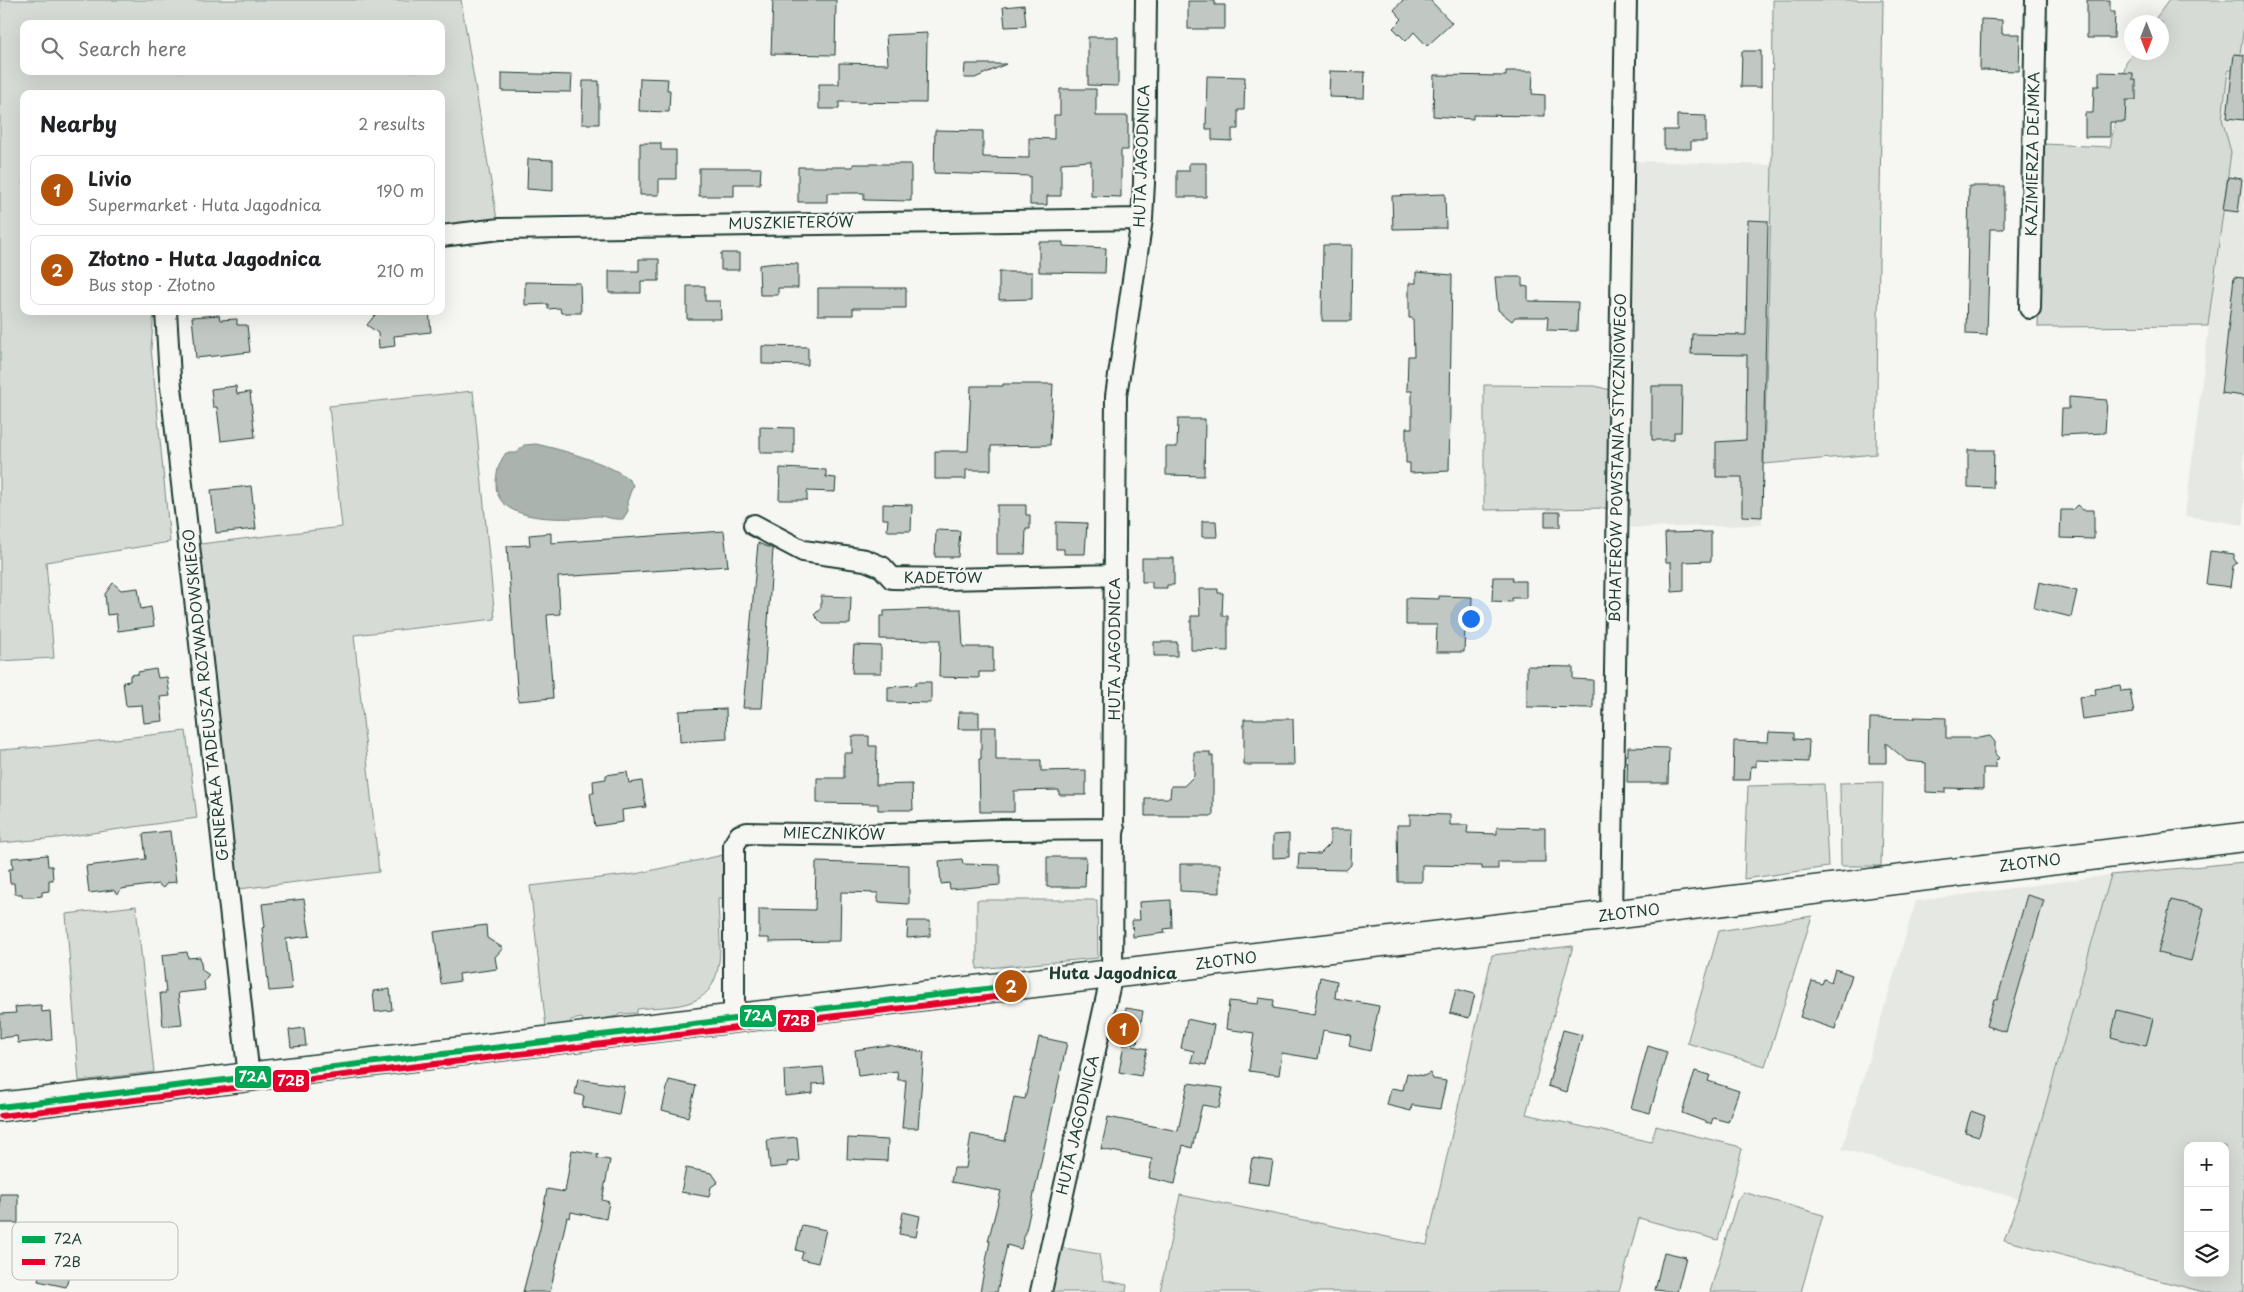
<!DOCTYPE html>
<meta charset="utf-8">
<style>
body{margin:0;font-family:"Playpen Sans",sans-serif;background:#f2f2f2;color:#202124}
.controls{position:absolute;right:15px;bottom:15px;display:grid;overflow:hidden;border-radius:10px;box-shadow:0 5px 20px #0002}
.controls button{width:45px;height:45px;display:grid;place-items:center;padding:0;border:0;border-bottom:1px solid #e0e0e0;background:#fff;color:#202124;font:25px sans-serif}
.compass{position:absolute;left:2124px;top:15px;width:45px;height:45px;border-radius:50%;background:#fff;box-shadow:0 5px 20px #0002;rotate:180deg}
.you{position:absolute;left:1470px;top:618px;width:18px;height:18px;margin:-12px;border:4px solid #fff;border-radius:50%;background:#1a73e8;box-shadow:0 0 0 8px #1a73e833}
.badge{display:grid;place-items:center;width:32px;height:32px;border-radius:50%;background:#b45309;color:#fff;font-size:16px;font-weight:700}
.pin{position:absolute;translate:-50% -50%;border:2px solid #fff;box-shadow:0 1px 5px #0006}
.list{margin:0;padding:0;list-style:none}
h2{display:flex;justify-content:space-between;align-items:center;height:65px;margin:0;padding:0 20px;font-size:21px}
h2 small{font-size:16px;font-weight:400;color:#757577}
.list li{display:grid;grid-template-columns:32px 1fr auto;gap:15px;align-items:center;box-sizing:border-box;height:70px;margin:0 10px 10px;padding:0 10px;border:1px solid #e0e0e0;border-radius:10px}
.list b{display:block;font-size:19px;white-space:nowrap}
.list p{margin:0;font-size:16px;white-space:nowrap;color:#757577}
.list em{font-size:16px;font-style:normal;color:#757577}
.icon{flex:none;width:28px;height:28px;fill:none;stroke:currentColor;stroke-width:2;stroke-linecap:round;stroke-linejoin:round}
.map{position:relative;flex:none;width:2244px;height:1292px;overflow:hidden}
.search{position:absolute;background:#fff;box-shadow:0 5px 20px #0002;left:20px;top:20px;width:425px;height:55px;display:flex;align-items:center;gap:12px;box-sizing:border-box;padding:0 18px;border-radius:10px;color:#757577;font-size:19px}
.panel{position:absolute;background:#fff;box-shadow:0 5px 20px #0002;left:20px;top:90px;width:425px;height:225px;border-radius:10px}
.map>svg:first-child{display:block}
.built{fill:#e6e8e4}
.green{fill:#d6dbd6;stroke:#7a8c85;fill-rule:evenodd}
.water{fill:#aab3ae;stroke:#72847d}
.building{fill:#c1c8c3;stroke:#1f3d34}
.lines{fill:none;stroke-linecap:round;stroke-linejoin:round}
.street-casing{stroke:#1f3d34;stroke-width:24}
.secondary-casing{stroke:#1f3d34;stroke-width:31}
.street{stroke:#f6f6f2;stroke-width:20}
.secondary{stroke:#f6f6f2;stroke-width:28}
.bus-1-casing{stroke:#f6f6f2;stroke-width:10}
.bus-2-casing{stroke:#f6f6f2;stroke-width:10}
.bus-1{stroke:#00a651;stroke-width:6}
.bus-2{stroke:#e4002b;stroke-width:6}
.labels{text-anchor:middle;stroke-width:4.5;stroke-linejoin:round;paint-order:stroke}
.street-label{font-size:15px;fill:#1f3d34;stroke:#f6f6f2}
.neighbourhood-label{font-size:16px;font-weight:bold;fill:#1f3d34;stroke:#f6f6f2}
.key{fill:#f6f6f2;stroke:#b6beb9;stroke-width:1}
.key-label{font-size:14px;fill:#1f3d34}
.line-badge{stroke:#f6f6f2;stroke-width:2}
.badge-label{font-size:14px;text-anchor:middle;font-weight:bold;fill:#fff}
</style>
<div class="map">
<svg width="2244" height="1292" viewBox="0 0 2244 1292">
<rect width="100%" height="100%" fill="#f6f6f2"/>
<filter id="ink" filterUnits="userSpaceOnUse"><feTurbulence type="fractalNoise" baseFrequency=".02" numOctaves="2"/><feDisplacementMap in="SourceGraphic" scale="10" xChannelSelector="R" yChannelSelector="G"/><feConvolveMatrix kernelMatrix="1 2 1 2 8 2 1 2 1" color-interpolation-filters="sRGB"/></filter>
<g filter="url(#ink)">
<path class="built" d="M2244 26V525L2185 516 2231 152 2222 119 2228 71 2238 67Z
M1636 161 1772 165 1762 525 1620 528Z
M2111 875 2019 1199 1842 1149 1916 901Z"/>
<path class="green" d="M0 0H461L497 219 441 227V94H24V311H154L151 348 170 542 46 562 54 658 0 661ZM24 24H441V71H24Z
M1773 0H1883L1876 454 1764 464 1772 165Z
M2169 0H2244V26L2238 67 2228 71 2222 119 2231 152 2208 326 2038 327 2043 144 2110 147 2126 62 2133 53 2162 52V22H2153Z
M1484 385 1595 386 1610 390 1609 508 1484 510Z
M473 391 495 619 354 635 379 872 239 889 200 544 342 527 329 406Z
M186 731 197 818 57 838 0 843V750L53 746Z
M1883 782 1881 866H1841L1840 783Z
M1824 784 1828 867 1744 879 1748 786Z
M723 855 725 898H718C718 931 731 989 691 1002 675 1008 654 1007 637 1009V1013L619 1014 618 1016 583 1022 582 1018 571 1020 570 1024 546 1027 530 886 635 874Z
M2244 862V1292H2204L2004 1240 2019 1199 2111 875ZM2188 1146H2225V1273H2188Z
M977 900H1097L1098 958 977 969Z
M136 906 154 1072 79 1081 66 914Z
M1812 916 1765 1066 1687 1043 1719 931Z
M1573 946 1526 1114 1651 1142 1656 1126 1737 1146 1742 1149 1718 1240 1639 1218 1619 1292H1160L1180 1195 1427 1245 1492 955Z
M1743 1192 1823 1215 1801 1292H1710L1737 1201Z
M1052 1246 1099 1254 1103 1280 1127 1285 1126 1292H1041Z"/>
<path class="water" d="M536 444C559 449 623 466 633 485L627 502 628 511 623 519C611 520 607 516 596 516 591 516 586 518 581 518 553 519 494 521 496 482 497 470 499 462 506 453H517L524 445Z"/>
<path class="building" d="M773 0H836L835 55 771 54Z
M1403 0H1430L1452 23 1427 46 1414 32 1406 41 1393 28 1402 19 1394 10Z
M2087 0H2110V12H2115L2114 38H2087Z
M1188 1H1215V5H1225V29H1188Z
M1024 5 1026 26 1005 27 1003 7Z
M1981 19 2002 20V34H2020L2019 71 1980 70Z
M927 33 926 103 839 102V109H819V84H839V63L888 64 886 35Z
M1088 37H1118V86L1088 85Z
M1742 51H1761V87H1741Z
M2234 54 2244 55V120L2227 118Z
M965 64H1006L975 78H964Z
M1330 71 1365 72 1364 98 1329 97Z
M1506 71H1533L1532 94 1545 95V116L1473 115V119L1433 116 1434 75 1506 76Z
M2099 72 2133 73V80H2136V100H2126L2125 122H2110V137H2085V113H2093L2094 86H2099Z
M502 73 572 75 571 92 502 91Z
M1207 76 1245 77 1244 110H1238V129H1232V141L1212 140V129H1206Z
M640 78 668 79 667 90H670L669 112 639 111Z
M583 81H599V124H582Z
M1060 89H1096V116H1128V150H1121V197L1091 196V161L1061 163V196H1047V205H1030V176L934 173 935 130 983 131V157L1029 158V138L1054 139V115H1060Z
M1677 115 1706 116V141H1691V149H1664V130H1677Z
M640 143H661V150H676V179H659V195H640Z
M528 159 553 160V191L527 189Z
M1189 163H1206V197H1177V171H1189Z
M853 164H911V201L864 200V193H827V202H798V167H853Z
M699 168H761L760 184H734V196H699Z
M2228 177 2242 179 2238 212 2223 210Z
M1969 186H2004V229H1990L1987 335 1966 334Z
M1445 194 1446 228 1393 229 1392 196Z
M1748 220 1768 221 1762 517 1742 516V477H1716V442L1746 440 1747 355 1691 354 1692 334 1746 335Z
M1039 242H1063V246L1106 248 1105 273 1039 272Z
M1323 245H1352L1351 321H1322Z
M721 253H739V270H721Z
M639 259H659V281H641V293H609V271H639Z
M777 263 798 264V288H778V295H760L759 265Z
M999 272H1032V299L999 300Z
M1416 272 1452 275 1449 471 1410 473V463H1406V428H1412V391H1407L1408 356H1414L1413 318H1409V283H1416Z
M1495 277H1522V286L1528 287V301L1578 302 1577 331 1547 330 1548 317H1515L1512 321 1498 310Z
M2234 277 2244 278V396L2221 393Z
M525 282 580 283 581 313H561L560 308 548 309V304L525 305Z
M687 286H705V301H720L721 319H687Z
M818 288H906V308H853V315H818Z
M378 311H429L431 332 394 336 395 346 379 348 378 333 367 325Z
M219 315 220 320 237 319V325H247L250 352 196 358 192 317Z
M762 346 808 347V365L762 364Z
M1003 384H1053L1050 445 991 446V470H966V479H935V451H968L971 386H1003Z
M236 386 237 394 250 392 255 437 221 441 217 407H213L211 389Z
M1652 386H1682L1681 432H1674V440H1652Z
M2069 397 2107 400 2105 433 2061 435 2062 409H2069Z
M1178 419H1205L1204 476 1166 475V447H1177Z
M760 427 794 428V453H760Z
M1968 450H1994L1993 488 1968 487Z
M780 468 826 470V477L836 478 835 492 807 491V500H779Z
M251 486 256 529 216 533 211 490Z
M883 504 912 505 911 531H887L888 519H883Z
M997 505H1026V515H1030V529H1026L1025 554H997Z
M2077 505 2083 510H2094V539L2060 538 2061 510H2072Z
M1545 512H1560V527H1545Z
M1202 521H1216L1217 537H1202Z
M1056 522 1087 523 1085 554H1064V549H1056Z
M936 530 960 531 958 557H935Z
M724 531 728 566 558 577 560 614 547 615 553 698 518 701 507 546 530 545 529 535 551 533V543Z
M1711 532V561L1684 562V591L1672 592 1671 562H1666L1665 533Z
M758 543 773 549 762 708H743Z
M2210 551 2234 554V559L2237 563 2233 566 2230 587 2206 584Z
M1142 558H1174V585H1167V588H1152V582H1142Z
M1493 577H1513L1512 581H1526V598H1512V602L1492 601Z
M2039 582 2077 591 2071 617 2034 608Z
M113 583 121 590 138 588 141 609 151 607 154 626 118 631 116 614 107 615 105 594Z
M1199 589H1218V593H1223L1222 616H1228V651L1191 650V616H1200Z
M821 596 851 597 850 624H823L814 615 821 608Z
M1439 596 1472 597 1471 626H1465L1464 652H1436L1437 625H1406V598L1439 599Z
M936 609H961L963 647H993V672H979V678L939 677 940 640 880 639V616H884V611Z
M1154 642H1177V656H1154Z
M854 645 881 646V673H852Z
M1527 666 1573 667V679L1593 680V708L1527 707Z
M156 669 158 678 167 677 170 696 160 697 163 721 144 723 142 705 126 706 123 682 130 681V675L138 674V672Z
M916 682H931V703L888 702V687L916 685Z
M2120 685 2121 691 2130 690 2134 713 2082 720 2079 697 2096 695 2095 689Z
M726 709 727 739 680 742 679 711Z
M959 712H979V729H958Z
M1914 717 1946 718V738H1979L1990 736 1995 742V754L1999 758 1995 762V768H1983V789L1945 788V793L1926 792V763L1907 761 1886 743V763H1869L1870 718 1914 719Z
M1244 719H1293L1294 765H1244Z
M981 727H996V760H1041V771L1086 770V795H1059V790L1014 791V812H980L979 759H981Z
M1769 732 1794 733V739L1809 740 1808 762 1756 760V767L1751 766 1750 780H1733L1734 741 1768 742Z
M852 736H869V746H877L876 785 912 784 913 810H878V804L817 803V778H844V753H852Z
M1628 747 1669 748 1668 783H1627Z
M1194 752H1210V756H1213V816H1145V798H1170L1171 786H1184L1194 776Z
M627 772 629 783 642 781 646 807 622 810 623 822 595 826 590 793H594L593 781 606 779V775Z
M1410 814 1450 815V825H1468L1467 833 1497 834V827L1545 828V862H1498V869H1482V866L1422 865V882H1398L1397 825H1410Z
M1330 830H1352L1351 865 1346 870 1298 869 1299 853 1320 854 1330 844Z
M170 831 176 882 167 883 163 888 158 884 121 889 118 894 113 890 89 893 86 866 146 859 143 834Z
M1289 834V857L1273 858V835Z
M47 855 48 866H52L53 880H49V891L42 892V896L33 897H22V894H15L14 883H10L9 869H13L12 858Z
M1047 857H1086L1085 887H1047Z
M962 859 963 864 1000 865V885L950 889 949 883 941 884 939 861Z
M816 862 909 865V904L878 902V893L841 892 840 941 769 942V938H759V909L815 910Z
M1180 864H1220V893L1180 891Z
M2027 895 2044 900 2006 1032 1986 1026 1994 999 1997 1000Z
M304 899 310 936 286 939 292 989 269 991 262 928 265 927 262 904Z
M1171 900 1172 928 1164 929 1165 933 1133 937 1132 920H1140L1139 902Z
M2171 900 2204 908 2191 961 2158 953Z
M908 921H930V936L907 938Z
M486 925 487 938 503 948 495 957 497 969 459 974 460 981 441 984 434 932Z
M187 952 188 958 200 957 202 970 209 975 204 982 205 990 178 993 182 1024 163 1026 160 993H166L162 955Z
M1835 969 1852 975 1835 1029 1800 1017 1812 981 1822 984 1824 979 1831 982Z
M1320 977 1337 981 1335 998 1379 1006 1370 1051 1349 1046 1351 1035 1323 1030 1318 1059 1282 1053 1279 1075 1249 1071 1254 1033 1226 1029 1229 1001 1258 1004 1259 998 1274 1000 1273 1008 1314 1015Z
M390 989 392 1010 375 1012 373 991Z
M1456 989 1475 994 1469 1018 1450 1013Z
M41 1005 42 1012 50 1011 52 1040 18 1043 17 1036 0 1038V1014L16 1013 15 1007Z
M1126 1008 1143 1011 1137 1044 1120 1041Z
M2117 1010 2153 1019 2146 1046 2111 1037Z
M1187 1019 1214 1025 1206 1065 1191 1062 1194 1051 1181 1048Z
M304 1028 306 1046 291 1047 289 1030Z
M1563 1030 1582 1035 1567 1092 1548 1086Z
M1039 1037 1067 1043 1027 1226 1021 1249 1007 1245 997 1292H980L990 1241H988L1001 1191 951 1182 954 1168H966L971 1134 1005 1141 1014 1097 1025 1099Z
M1124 1044 1147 1049 1141 1076 1119 1072Z
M888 1045 924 1052 918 1128H902L906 1080H898L897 1071 858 1076 855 1050Z
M1648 1046 1667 1052 1650 1113 1631 1108Z
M823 1067 825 1083 813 1084V1093L785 1096 784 1070Z
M1695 1071 1710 1075 1708 1081 1739 1091 1728 1122 1713 1118 1711 1124 1682 1113Z
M1407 1073 1424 1076 1430 1073 1433 1079 1446 1081 1440 1109 1412 1105 1411 1111 1387 1105 1391 1088 1403 1090Z
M578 1079 624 1086 619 1115 582 1107 584 1096 575 1094Z
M669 1080 696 1086 688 1117 662 1110Z
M1188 1083 1223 1088 1219 1108 1202 1105 1192 1148 1183 1145 1175 1184 1149 1178 1152 1159 1101 1149 1108 1117 1178 1131Z
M1971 1111 1985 1116 1979 1136 1965 1132Z
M797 1137 799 1161 787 1162 788 1166 770 1168 767 1140Z
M848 1138 888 1140 887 1161 847 1159Z
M572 1150 598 1154 597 1158 610 1160 602 1200 609 1202 606 1219 571 1212 570 1218 567 1217 550 1292H523L540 1228 547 1189 565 1192Z
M1252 1158 1273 1161 1269 1185 1248 1182Z
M686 1168 712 1173 718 1182 711 1187 709 1197 681 1192Z
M0 1194H18V1223H0Z
M903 1212 920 1216 916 1237 899 1234Z
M802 1225 826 1230 818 1263 801 1259 803 1252 796 1250Z
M1664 1252 1686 1257 1677 1292 1655 1290Z
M44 1253 73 1259 66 1287 38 1281Z"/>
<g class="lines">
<g class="street-casing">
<path id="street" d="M441 236 500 229 1142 219
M2030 308 2036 0
M166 311 170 378 249 1077
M754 525 803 551 865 560 882 567 892 578 946 579 1115 575
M1611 915 1626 0
M734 1018V845L740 835 747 833 865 835 1000 830 1114 829
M1041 1292 1112 974 1116 396 1142 219 1144 183 1146 0"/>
</g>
<g class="secondary-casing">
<path id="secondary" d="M0 1107 669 1026 1611 915 2244 837"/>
</g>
<use href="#street" class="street"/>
<use href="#secondary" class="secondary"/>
<g class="bus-1-casing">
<path id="bus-1" d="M0 1107 1011 986"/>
</g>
<g class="bus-2-casing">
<path id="bus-2" d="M1 1116 1012 995"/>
</g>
<use href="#bus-1" class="bus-1"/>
<use href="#bus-2" class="bus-2"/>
</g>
</g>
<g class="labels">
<g class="street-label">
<text transform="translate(2033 154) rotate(-89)" y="5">KAZIMIERZA DEJMKA</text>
<text transform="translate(1142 156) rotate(-88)" y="5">HUTA JAGODNICA</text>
<text transform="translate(791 223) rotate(-1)" y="5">MUSZKIETERÓW</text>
<text transform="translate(1618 458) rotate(-89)" y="5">BOHATERÓW POWSTANIA STYCZNIOWEGO</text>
<text x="943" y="583">KADETÓW</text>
<text transform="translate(1115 649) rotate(-90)" y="5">HUTA JAGODNICA</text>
<text transform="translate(206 695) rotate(-96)" y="5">GENERAŁA TADEUSZA ROZWADOWSKIEGO</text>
<text transform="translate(834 834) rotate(1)" y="5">MIECZNIKÓW</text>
<text transform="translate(2030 863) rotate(-7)" y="5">ZŁOTNO</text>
<text transform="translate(1629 913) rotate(-7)" y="5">ZŁOTNO</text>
<text transform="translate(1226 961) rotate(-7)" y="5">ZŁOTNO</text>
<text transform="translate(1078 1125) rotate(-77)" y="5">HUTA JAGODNICA</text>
</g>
<g class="neighbourhood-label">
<text x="1113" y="979">Huta Jagodnica</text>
</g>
</g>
<rect x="12" y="1222" width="166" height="58" rx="8" class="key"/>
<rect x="22" y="1236" width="23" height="7" fill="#00a651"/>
<rect x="22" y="1259" width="23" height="6" fill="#e4002b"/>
<g class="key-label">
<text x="54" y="1244">72A</text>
<text x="54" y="1267">72B</text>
</g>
<g class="line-badge">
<rect x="739" y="1004" width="38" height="24" rx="5" fill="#00a651"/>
<rect x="777" y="1009" width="39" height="24" rx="5" fill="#e4002b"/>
<rect x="234" y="1065" width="38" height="24" rx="5" fill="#00a651"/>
<rect x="272" y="1069" width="38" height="24" rx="5" fill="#e4002b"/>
</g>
<g class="badge-label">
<text x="758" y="1021">72A</text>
<text x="796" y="1026">72B</text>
<text x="253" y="1082">72A</text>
<text x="291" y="1086">72B</text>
</g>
</svg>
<div class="controls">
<button>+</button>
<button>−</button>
<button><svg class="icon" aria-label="layers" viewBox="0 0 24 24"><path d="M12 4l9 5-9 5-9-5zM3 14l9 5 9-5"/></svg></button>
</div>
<svg class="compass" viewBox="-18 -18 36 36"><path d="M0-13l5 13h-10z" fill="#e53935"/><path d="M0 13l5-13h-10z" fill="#757577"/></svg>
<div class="you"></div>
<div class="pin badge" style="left:1123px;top:1029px">1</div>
<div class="pin badge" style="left:1011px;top:986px">2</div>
<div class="search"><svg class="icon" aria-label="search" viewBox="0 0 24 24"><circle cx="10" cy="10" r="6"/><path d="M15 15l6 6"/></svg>Search here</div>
<section class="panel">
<h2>Nearby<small>2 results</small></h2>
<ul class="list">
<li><span class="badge">1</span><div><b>Livio</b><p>Supermarket · Huta Jagodnica</p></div><em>190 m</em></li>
<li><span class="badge">2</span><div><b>Złotno - Huta Jagodnica</b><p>Bus stop · Złotno</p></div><em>210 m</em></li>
</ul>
</section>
</div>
